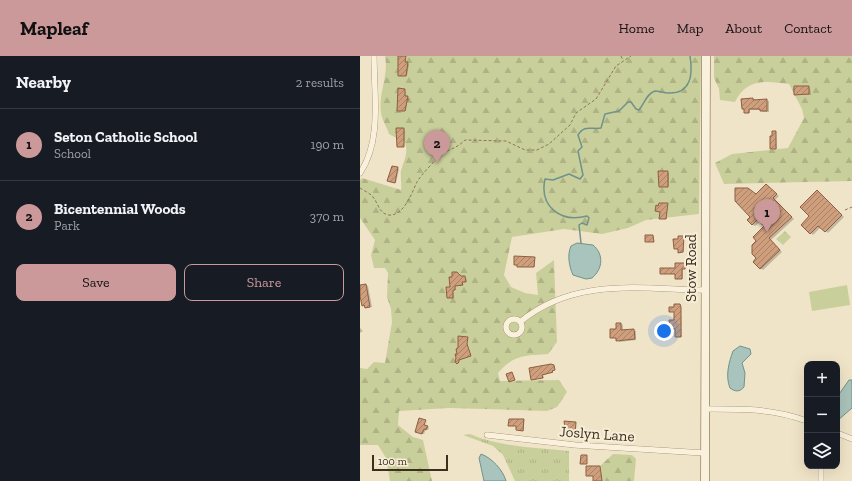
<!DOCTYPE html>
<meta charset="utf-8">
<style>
body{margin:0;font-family:"Zilla Slab",serif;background:#242831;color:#f1f3f6}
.controls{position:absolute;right:12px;bottom:12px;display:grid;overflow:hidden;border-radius:8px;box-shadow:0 4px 16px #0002}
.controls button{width:36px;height:36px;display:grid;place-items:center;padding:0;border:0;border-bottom:1px solid #363941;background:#171b24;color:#f1f3f6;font:20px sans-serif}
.scale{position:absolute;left:12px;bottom:10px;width:76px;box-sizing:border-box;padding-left:4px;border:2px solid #3d2e20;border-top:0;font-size:11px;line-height:14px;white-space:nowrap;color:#3d2e20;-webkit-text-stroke:3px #f7eed8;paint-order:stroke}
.you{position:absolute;left:304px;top:275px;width:14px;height:14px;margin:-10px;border:3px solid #fff;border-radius:50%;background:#1a73e8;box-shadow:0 0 0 6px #1a73e833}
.badge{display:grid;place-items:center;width:26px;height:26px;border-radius:50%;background:#cc999b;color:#111;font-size:13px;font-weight:700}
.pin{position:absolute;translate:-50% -33px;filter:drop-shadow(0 1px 2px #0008)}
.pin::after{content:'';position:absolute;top:21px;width:14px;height:12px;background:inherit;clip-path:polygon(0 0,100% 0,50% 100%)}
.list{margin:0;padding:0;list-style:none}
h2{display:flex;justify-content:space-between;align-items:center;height:52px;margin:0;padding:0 16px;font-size:17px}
h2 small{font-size:13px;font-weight:400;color:#9ea1a6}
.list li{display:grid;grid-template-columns:26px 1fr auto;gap:12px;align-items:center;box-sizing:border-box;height:72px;padding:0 16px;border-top:1px solid #363941}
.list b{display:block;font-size:15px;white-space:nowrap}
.list p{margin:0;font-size:13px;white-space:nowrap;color:#9ea1a6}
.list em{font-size:13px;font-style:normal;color:#9ea1a6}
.actions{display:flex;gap:8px;padding:12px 16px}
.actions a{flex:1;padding:9px 0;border:1px solid #cc999b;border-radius:8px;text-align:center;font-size:14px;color:#cc999b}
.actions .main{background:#cc999b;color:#111}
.icon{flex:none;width:22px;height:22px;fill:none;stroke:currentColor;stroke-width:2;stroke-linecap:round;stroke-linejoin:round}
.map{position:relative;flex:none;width:492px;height:425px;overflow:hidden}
header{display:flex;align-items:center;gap:24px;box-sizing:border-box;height:56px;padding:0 20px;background:#cc999b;color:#111}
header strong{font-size:19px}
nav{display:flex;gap:22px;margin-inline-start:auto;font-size:14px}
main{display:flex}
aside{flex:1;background:#171b24}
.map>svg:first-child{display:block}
.grass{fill:url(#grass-tufts)}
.forest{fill:url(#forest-firs)}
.garden{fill:#c9cf9b}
.water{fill:#a9c4bc;stroke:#6f938a}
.shadow{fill:#0003}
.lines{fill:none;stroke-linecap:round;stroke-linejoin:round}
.stream{stroke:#6f938a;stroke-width:1.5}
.building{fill:url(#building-hatch);stroke:#8d5f41}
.street-casing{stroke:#8d765c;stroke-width:6}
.secondary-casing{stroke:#6f573f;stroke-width:9}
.path{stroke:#8d765c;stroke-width:1;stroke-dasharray:3 2;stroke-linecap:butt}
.street{stroke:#faf1dc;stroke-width:5.5}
.secondary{stroke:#faf1dc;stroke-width:8}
.labels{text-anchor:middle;stroke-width:4;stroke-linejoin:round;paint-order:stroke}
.street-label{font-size:15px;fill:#3d2e20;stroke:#f7eed8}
</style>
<header>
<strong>Mapleaf</strong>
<nav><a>Home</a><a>Map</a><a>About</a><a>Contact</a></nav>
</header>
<main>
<aside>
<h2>Nearby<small>2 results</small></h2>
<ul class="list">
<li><span class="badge">1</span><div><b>Seton Catholic School</b><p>School</p></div><em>190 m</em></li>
<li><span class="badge">2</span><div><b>Bicentennial Woods</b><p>Park</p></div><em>370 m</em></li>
</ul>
<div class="actions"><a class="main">Save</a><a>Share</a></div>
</aside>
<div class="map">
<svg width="492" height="425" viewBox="0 0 492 425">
<defs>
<pattern id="grass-tufts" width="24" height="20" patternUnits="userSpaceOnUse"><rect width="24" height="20" fill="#c9cf9b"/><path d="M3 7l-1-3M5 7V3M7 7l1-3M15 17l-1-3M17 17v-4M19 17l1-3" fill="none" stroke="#aeb285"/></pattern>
<pattern id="forest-firs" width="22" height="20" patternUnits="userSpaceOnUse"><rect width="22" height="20" fill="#c9cf9b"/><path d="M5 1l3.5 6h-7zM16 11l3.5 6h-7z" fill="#aeb285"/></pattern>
<pattern id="building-hatch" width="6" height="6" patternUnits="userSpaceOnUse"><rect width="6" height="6" fill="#cf9f7d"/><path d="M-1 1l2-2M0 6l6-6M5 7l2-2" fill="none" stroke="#a98266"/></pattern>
</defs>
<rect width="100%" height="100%" fill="#f0e4c8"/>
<path class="grass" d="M425 175 431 181 423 189 416 183Z
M110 378C141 391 176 392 209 395V425H155L143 399 133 390 103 379Z"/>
<path class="forest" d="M25 0H341L339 158 286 164 268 172 242 178 204 173 152 181 144 219 151 231 165 237 178 239 176 217 194 204 197 286 188 298C164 300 155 298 138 317L140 325 199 324 207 336 197 351 187 355 89 352 39 355 38 369 53 381 63 384 72 425H30L26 402 18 389H0V312L7 313 14 306 25 307 32 266 31 253 27 241 28 217 25 212H14L11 199 15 184 0 162V124L2 122 41 134C42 127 40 121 41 115 43 106 49 97 45 87L29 78C27 71 22 64 21 57 18 38 29 19 25 0Z
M354 0H492V125L364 128 355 107 372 98 428 92 444 62 442 53 429 28C405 25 387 22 375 46L360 44 359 33 354 22Z
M253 398 272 399 276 403 274 425H242L240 410Z"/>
<path class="garden" d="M487 229 490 249 452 255 449 236Z"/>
<path class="water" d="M217 187 233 189C244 198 243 213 232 222L226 223 213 219C209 210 207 199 211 190Z
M380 290 390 293 391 298 382 307 385 317 384 331C380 336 375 336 370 332 365 320 369 306 373 295Z
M489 324H492V352L477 365V341Z
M121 398C132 402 143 414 146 425H124L119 402Z"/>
<path class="shadow" d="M45 1 46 7 49 8 47 20H40Z
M448 31 450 32 451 39 435 38Z
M45 34 46 41 49 42V45H47L46 55H40Z
M392 43 409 45V56H403L401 54H390V57L385 56 383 53Z
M38 73 45 74 44 91H39Z
M416 76 417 93H412L413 81Z
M32 111 39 113 36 127 29 126Z
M299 116 309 117V130H300Z
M406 129 419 140 415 144 434 163 411 184 422 196 403 214 400 212 398 202V185L405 170 400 166 395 170 392 168 391 161 396 139Z
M460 137 484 161 468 177 461 171 453 179 451 177V160Z
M307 148V163H301V156Z
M323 181 324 196 320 197 319 184Z
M174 202 175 211H159Z
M325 208 326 213H323V223H318L316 218H301Z
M101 221 106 222 107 226H103V229L95 230 96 234H93L94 242H88L91 232Z
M6 229 8 230 12 251 8 252 3 249 0 235V230Z
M320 249 321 250 322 281H317L315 256 310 255Z
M261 268 263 269V274L276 275V284L259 286 257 282 251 281Z
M0 272 3 275 0 277Z
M107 282V289L111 300 99 304 98 308 96 306Z
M193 310 195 314 193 315V317L183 319 184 322 172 323Z
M164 364V375L158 374 157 370H150Z
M67 365 66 370 69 372 68 374 66 373 64 378 58 376 64 374Z
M216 367V380L208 379Z"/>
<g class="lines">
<path class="stream" d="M221 187 219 169 222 167 227 169 229 162 227 160C201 167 179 151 185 123L193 124 209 118 220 123 223 119 218 95 222 91 218 79C225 68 231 74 241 72L245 58 259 55 268 46H271L276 53 279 54C284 48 287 37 295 35 299 35 304 37 308 37 331 38 333 19 330 0"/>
</g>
<path class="building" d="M38 0H46L45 6H48L46 20H38Z
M434 30H449V38L434 39Z
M38 32 45 33V40H48L45 55H37Z
M393 42V44L407 43V55H400V53H389V57H384V53H382L381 43Z
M36 72H44V91H37Z
M412 75H416V93H410V80H412Z
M32 110 38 111 35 127 27 125Z
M298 115H308V131H299Z
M406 128 417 138 413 142 432 161 409 182 420 194 400 213 393 206 396 202 392 198V189L396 185 393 181 404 170 397 164 392 169 387 164 390 161 375 145V132H388L396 138Z
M457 134 482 159 465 176 458 170 450 178 441 169 449 160 440 151Z
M299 147H308L306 163H299L300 156 295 155 296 149 298 150Z
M285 179H293L294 186H285Z
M318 180H324L323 196 318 197V193H314L313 183H318Z
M154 200 175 201 174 211H157V209H154Z
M315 207H325V213H322V223H315V218H300V212H315Z
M92 216H97L101 220H105L106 226H102L103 229 95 230V234H93V242H87L86 231H90L89 221H92Z
M6 228 10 251 5 252 4 249 2 250 0 240V229Z
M314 248H320L321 251V281H315V273H310L309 264H314V256H309V251H314Z
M256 267H261V274L274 273 275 283 256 285V282H250V273H256Z
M98 280 108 281 107 288 111 300 99 304V306L97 308 95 306 96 302 95 298H97L96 293 98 292Z
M191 308 194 309 195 314 192 315 193 316 182 319 183 322 171 324 169 312Z
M152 316 155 324 149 326 146 318Z
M59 362 66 364 64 369 68 370 66 374 64 373 62 378 55 376Z
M149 363H164L163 375 156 374V370H148Z
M204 365 216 366 215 380 206 379Z
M221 399H227V408H220Z
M226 410H240L242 425H233V420H226Z"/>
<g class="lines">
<g class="street-casing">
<path id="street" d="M0 117C22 85 14 38 14 0
M146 271a8 8 0 1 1 16 0a8 8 0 1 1-16 0Z
M160 266C214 221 280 233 345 234
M345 353C382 353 411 352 447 365
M477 377 492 383
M127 379 215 389 344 397
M461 425V410"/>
</g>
<g class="secondary-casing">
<path id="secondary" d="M345 425 346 0"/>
</g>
<path class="path" d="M261 0 263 4
M0 132C4 135 10 137 13 141 18 147 19 157 28 159 44 161 52 136 57 126 60 120 80 98 87 95 94 92 99 90 105 84L146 85 165 94H177L189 88 210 69 216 57 236 43 256 10 271 0
M485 154 492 151"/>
<use href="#street" class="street"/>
<use href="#secondary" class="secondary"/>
</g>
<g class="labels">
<g class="street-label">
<text transform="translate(331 212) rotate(-90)" y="5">Stow Road</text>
<text transform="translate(237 378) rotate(4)" y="5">Joslyn Lane</text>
</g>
</g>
</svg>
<div class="controls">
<button>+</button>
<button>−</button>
<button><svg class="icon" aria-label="layers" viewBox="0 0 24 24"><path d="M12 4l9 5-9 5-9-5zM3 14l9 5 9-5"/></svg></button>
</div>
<div class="scale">100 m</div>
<div class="you"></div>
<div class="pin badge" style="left:407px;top:176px">1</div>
<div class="pin badge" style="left:77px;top:107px">2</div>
</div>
</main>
